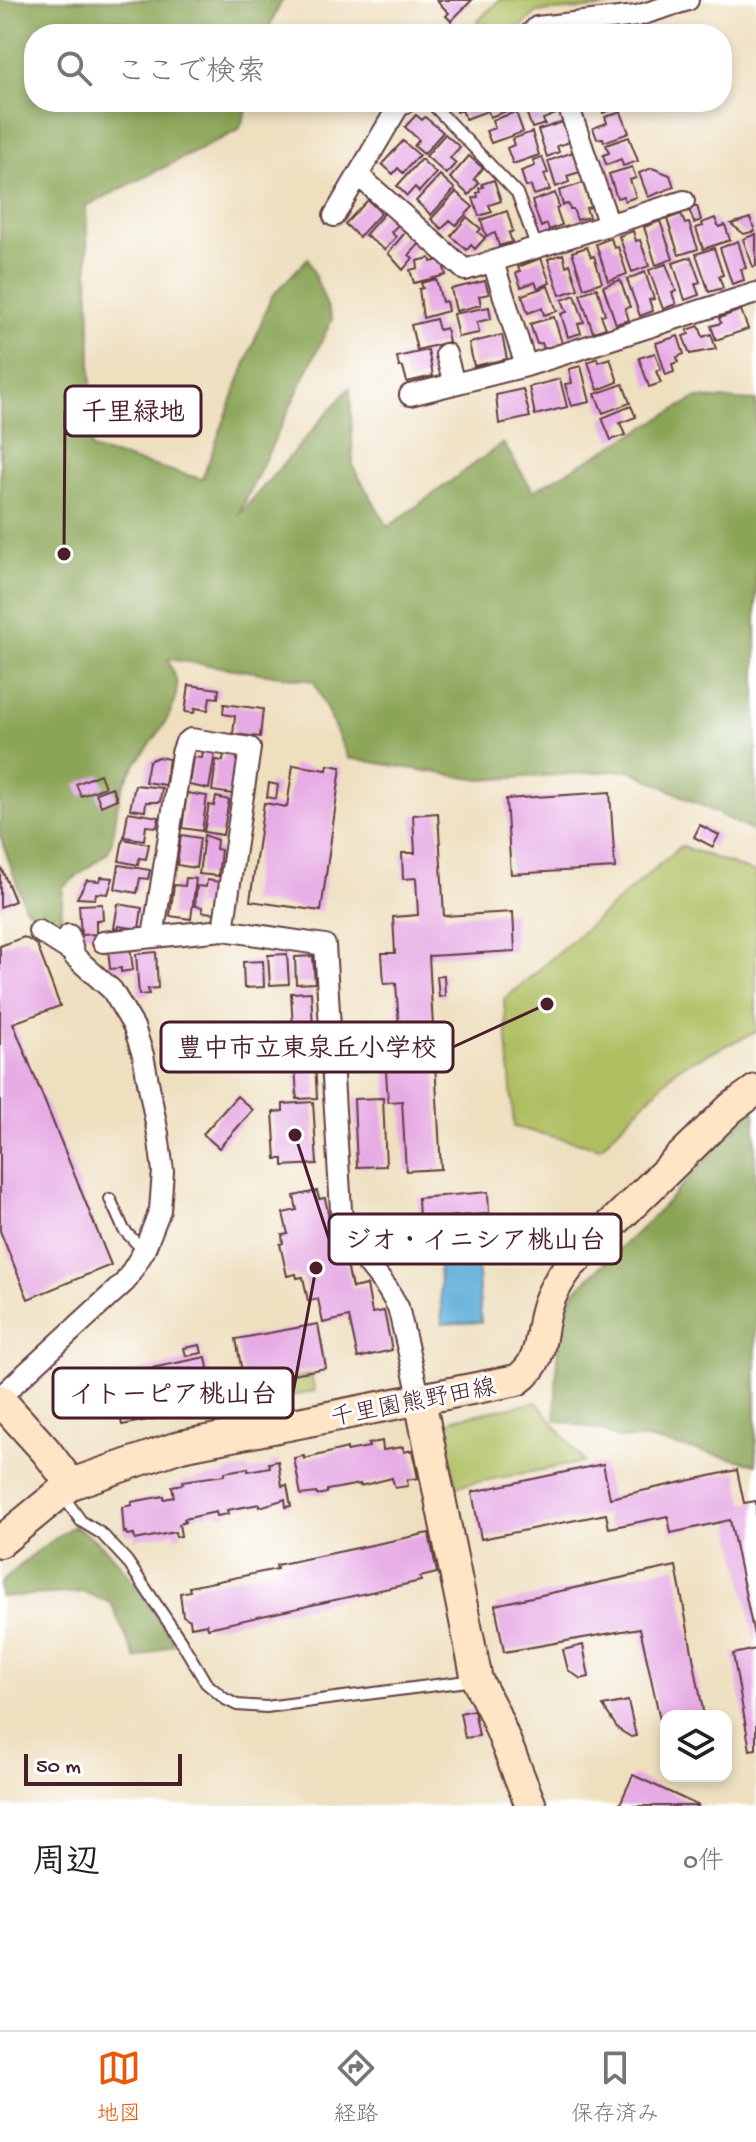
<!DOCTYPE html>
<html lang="ja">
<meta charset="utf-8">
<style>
body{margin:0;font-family:"Gochi Hand","Klee One",sans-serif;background:#f6f6f6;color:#222}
.controls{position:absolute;right:24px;bottom:24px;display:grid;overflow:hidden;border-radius:16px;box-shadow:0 4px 12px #0003}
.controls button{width:72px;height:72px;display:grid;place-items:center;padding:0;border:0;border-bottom:2px solid #e0e0e0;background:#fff;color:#222;font:40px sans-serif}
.scale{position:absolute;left:24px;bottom:20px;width:158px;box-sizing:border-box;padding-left:8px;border:4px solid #4a1f2b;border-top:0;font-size:22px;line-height:28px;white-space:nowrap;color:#4a1f2b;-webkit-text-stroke:6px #fff;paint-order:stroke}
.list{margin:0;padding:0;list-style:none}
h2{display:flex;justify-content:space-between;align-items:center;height:104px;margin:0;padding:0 32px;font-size:34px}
h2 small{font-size:26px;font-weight:400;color:#767676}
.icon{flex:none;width:44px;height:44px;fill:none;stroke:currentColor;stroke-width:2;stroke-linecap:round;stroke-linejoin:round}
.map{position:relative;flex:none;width:756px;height:1806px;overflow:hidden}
.search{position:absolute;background:#fff;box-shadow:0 4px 12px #0003;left:24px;right:24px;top:24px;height:88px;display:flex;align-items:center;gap:20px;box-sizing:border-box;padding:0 28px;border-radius:32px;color:#767676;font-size:30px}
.sheet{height:224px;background:#fff}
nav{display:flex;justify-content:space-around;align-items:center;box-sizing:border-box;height:112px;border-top:2px solid #e0e0e0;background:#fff;font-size:22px;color:#767676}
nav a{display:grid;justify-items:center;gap:4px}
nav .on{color:#ea580c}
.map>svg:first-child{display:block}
.green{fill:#afbe60;stroke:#7c6e46;stroke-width:2}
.forest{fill:#8ba556;stroke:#6a6240;stroke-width:2}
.water{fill:#5faed9;stroke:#546682;stroke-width:2}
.building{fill:#e6aae4}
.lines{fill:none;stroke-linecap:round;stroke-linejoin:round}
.lane-casing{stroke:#633c41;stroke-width:14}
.street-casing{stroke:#633c41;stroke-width:24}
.secondary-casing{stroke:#633c41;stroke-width:34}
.lane{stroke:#fff;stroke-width:10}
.street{stroke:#fff;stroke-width:20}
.secondary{stroke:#fde5c5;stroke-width:30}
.labels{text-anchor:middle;stroke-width:6;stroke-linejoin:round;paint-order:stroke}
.street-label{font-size:24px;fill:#4a1f2b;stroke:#fff}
.leader{fill:none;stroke:#4a1f2b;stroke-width:3}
.callout-dot{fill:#4a1f2b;stroke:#fff;stroke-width:3}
.callout{fill:#fff;stroke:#4a1f2b;stroke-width:3}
.callout-label{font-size:26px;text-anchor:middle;font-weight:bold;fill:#4a1f2b}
</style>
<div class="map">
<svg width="756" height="1806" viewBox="0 0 756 1806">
<rect width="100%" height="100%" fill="#fff"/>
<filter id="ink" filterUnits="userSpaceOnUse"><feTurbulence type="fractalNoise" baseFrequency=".0125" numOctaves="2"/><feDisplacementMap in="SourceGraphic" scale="16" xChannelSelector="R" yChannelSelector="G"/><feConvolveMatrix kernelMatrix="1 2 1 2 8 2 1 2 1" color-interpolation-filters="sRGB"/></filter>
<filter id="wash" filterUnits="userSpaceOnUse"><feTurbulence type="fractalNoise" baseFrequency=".006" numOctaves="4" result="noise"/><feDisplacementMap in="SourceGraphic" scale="32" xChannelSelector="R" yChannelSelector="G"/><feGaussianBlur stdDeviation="1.8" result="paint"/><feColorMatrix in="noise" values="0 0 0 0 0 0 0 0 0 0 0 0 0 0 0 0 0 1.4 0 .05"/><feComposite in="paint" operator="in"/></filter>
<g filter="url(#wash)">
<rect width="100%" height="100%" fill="#eedfbf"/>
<path class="green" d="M499 0H644L598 8 537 12 514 34H488L477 22Z
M681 846 756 873V1032L679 1067 600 1148 514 1127 504 1000Z
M311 1375 315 1391 267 1401 264 1384Z
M537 1402 584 1462 456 1486 445 1433 453 1419Z"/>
<path class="forest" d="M0 0H282L266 34H34V102H250L239 130 86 206 91 360V449L202 479 271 297 308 258 332 319 238 516 350 387 353 467 388 527 503 443 533 491 696 398 756 401V833L630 770 481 780 348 758 314 681 168 659C170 667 178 679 177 688 173 730 134 754 121 792 114 811 117 834 108 852L63 887 60 932 25 907 0 835Z
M755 1107 756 1464 646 1439 617 1438 602 1430 555 1420 558 1337 572 1294 655 1215Z
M73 1526C120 1549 145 1602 174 1644L136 1659 111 1603 83 1592 0 1597V1584L32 1555Z"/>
<path class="water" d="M476 1244 481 1322 442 1324 438 1246Z"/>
<g id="blocks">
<path class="building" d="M436 0H472L451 21 446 16 449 13Z
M642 26 644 34H619L618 33Z
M453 102H481L485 112 466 119 462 110 457 112Z
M485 102H507L510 110 490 117Z
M527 102H552L556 114 543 119 545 124 532 128 523 103Z
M586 102H622L623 106 603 113 601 107 589 111Z
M516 112 523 132 491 143 486 131 495 128 492 120Z
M621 112 629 133 604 142 603 138 597 139 593 128 607 123 605 117Z
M416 115 422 120 425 117 443 132 424 154 414 146 419 140 405 127Z
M563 122 570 142 557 146 559 152 547 157 538 130Z
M532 132 539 155 513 164 507 148 514 145 512 139Z
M445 134 460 147 450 158 456 163 446 174 426 156Z
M629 137 638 161 623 166 621 159 606 165 603 155 609 153 606 145Z
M403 141 419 155 403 173 398 168 393 174 382 164Z
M573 152 580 172 567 176 569 182 556 187 548 161Z
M469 156 483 168 474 179 479 183 469 195 450 178Z
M542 157 548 173 544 174 550 190 534 195 531 186 526 187 521 171 535 166 533 160Z
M421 159 436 173 419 192 415 187 407 196 397 186Z
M632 167 636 178 630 180 636 197 625 201 623 196 617 198 609 174Z
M652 168 670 175 674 187 648 197 639 173Z
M440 175 455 189 431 215 416 201Z
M494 180 501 201 489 205 492 212 479 216 473 198 478 197 477 193 480 192 479 188 483 187 482 184Z
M583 183 591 207 586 208 589 217 577 220 573 209H570L568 204 563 205 559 191Z
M456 192 473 207 456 225 450 220 442 229 431 219Z
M555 193 559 207 556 208 562 225 549 230 547 224 541 227 532 201Z
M368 200 381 213 359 237 345 224Z
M697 206 701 220 694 223 689 209Z
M387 210 400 223 391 232 396 237 385 250 365 235Z
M507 211 513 231 509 233 512 242 499 246 495 233 486 236 481 220Z
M681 214 685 224 689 223 698 249 679 255 667 219Z
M467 217 481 229 478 232 485 238 475 249 471 245 467 250 451 236Z
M715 218 719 227 725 225 730 240 703 249 696 228 703 226 702 223Z
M750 218 755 231 744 234 731 224Z
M660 221 673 259 656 265 644 227Z
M408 229 422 241 409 255 413 258 403 270 388 253Z
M633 231 636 241 640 240 649 266 632 272 619 236Z
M756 234V266L753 267 743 239Z
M611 238 614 248 618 247 627 274 608 281 596 244Z
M738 241 746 268 741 269 744 280 732 284 720 248Z
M587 247 591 257 594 256 602 282 584 288 572 252Z
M714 248 723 275 719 276 723 288 709 292 696 254Z
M563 254 566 266 570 264 578 289 560 295 548 259Z
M691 257 700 282 695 284 699 295 685 300 673 263Z
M430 258 431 262 442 259 446 275 414 283 410 270 418 268 417 261Z
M541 258 550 283 538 288 535 282 521 287 516 273 520 271 518 267Z
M666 264 676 291 672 293 676 304 663 309 649 270Z
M645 272 654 299 649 300 653 311 640 316 627 279Z
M436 279 442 302 446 301 448 311 423 318 419 289 423 288 421 283Z
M620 280 630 307 625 308 629 320 616 324 603 286Z
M485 281 489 294 479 296 481 305 456 311 451 289Z
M548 286 557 311 544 315 542 308 528 313 522 295Z
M597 288 605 314 601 315 606 328 593 332 580 294Z
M575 295 584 322 578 324 581 333 568 337 561 314 567 312 562 300Z
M489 307 491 319 477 322 479 333 458 337 453 314Z
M741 310 748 329 716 340 711 326 721 323 719 318Z
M554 317 562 343 544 349 542 343 537 344 530 324Z
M436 319 439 330 446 328 449 342 417 350 411 325Z
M699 326 703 337 711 334 716 349 690 354 683 336 689 334 687 330Z
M502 335 507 359 474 366 469 343Z
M678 336 684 354 677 357 678 362 672 364 674 372 666 375 656 343Z
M428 350 433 376 407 382 403 367H399L397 357Z
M655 353 661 369 656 371 661 383 649 387 639 358Z
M597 358 598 362 610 358 618 382 598 390 588 362Z
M581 366 590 402 571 406 565 384 572 383 569 369Z
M560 379 567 407 535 415 529 387Z
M623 384 630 403 603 413 595 394Z
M523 389 530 417 499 424 496 395Z
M631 406 636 417 620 423 625 435 611 440 602 418Z
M189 685 219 689 218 698 210 697 208 710 195 708 194 713 185 712Z
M224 704 263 709 260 737 233 734 235 716 223 714Z
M203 751 215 753 209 789 189 785 193 757 202 758Z
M224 754 238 756 234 794 212 791 216 760 223 761Z
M158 757 169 759 165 785 145 782 149 761Z
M293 765 327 770 328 765 341 767 321 911 250 901 264 803 287 807Z
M100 774 105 787 81 796 76 784Z
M269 783 278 785 276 799 267 797Z
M135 785 162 788 160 802H146L145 811 130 809Z
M112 787 117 799 101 806 96 793Z
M610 792 615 868 511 874 506 799Z
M187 793 207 796 202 831 182 828Z
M216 797 229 800 223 835 204 832 209 805 214 806Z
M128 812 159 817 157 827 146 826 144 840 124 837Z
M438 813 444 916 513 912 515 951 429 956 441 1169 406 1171 402 1101 388 1102 384 1041 400 1040 396 983 384 984 382 953H395L393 917 418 915 416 878 403 879 402 853H415L413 815Z
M700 825 719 835 713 847 694 837Z
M181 835 200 838 196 868 177 865Z
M204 835 217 840 216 849 221 850 218 876 199 874Z
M123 839 149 844 146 859 139 858 138 865 119 861Z
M0 865 15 901 0 907Z
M119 865 150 870 148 879 140 878 137 893 115 889Z
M101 877 113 878 108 894 96 893 95 899 77 898 87 880 100 881Z
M186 878 196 879 191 919 170 916 174 885 185 886Z
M207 880 220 882 216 913 202 912V907L195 906 197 886 206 887Z
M102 904 103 920H96V934L81 935 79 905Z
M118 904 142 908 139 929 119 926 118 929 114 928Z
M24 937 37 945 60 1006 13 1023 111 1265 28 1299 0 1231V946Z
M130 946 133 970 121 972V968L110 969 108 948Z
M156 952 158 988 148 989 149 994 139 995 136 954Z
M287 954 289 984 270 985 268 955Z
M313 956 315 983 296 984 295 957Z
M263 961 264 987 244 988 243 962Z
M444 975 445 996 439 997 437 976Z
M311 992 317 1098 297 1099 291 993Z
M237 1096 253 1110 219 1148 203 1134Z
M383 1098 386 1166 357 1167 354 1099Z
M313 1102 317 1164 283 1166V1159H276L273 1112 283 1111V1104Z
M317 1191 319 1199 325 1198 338 1262 346 1260 352 1288 367 1285 372 1313 384 1311 392 1350 358 1358 349 1317 323 1323 318 1299 308 1301 303 1277 297 1278 296 1274 287 1276 280 1244 283 1243 282 1235 288 1234 283 1213 297 1210 294 1196Z
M488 1192 489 1214 419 1219 418 1198Z
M318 1324 326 1368 244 1383 236 1339Z
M200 1345 202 1353 186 1356 184 1348Z
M206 1357 215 1407 122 1425 112 1376Z
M382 1441 383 1450 403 1447 404 1452 412 1450 418 1478 407 1480 408 1486 395 1488 392 1478 360 1486V1484L327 1490V1493L317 1495 316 1493 301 1495 294 1458 304 1456V1459L347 1448V1451L369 1447 368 1444Z
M278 1461 282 1486 287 1485 291 1506 286 1507 285 1499 260 1507V1504L227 1510 228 1514 217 1516 216 1512 184 1519 185 1522 179 1524 181 1536 176 1537 175 1532 135 1540 134 1534 127 1535 126 1532 124 1533 122 1507 132 1505 131 1502 164 1496V1499L174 1497 172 1486 183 1484 182 1481 225 1475V1472L248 1468V1471L270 1467 269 1463Z
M603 1464 610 1498 737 1470 744 1503 756 1501V1645L730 1520 671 1533 668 1516 609 1528 606 1514 481 1539 472 1492Z
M429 1533 437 1573 420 1577 421 1581 208 1628 207 1624 191 1627 190 1620 183 1616 180 1593 190 1591 189 1587 277 1569 276 1565Z
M676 1566 704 1716H666V1747L640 1628 504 1652 495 1605Z
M583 1645 589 1677 581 1679 568 1670 563 1650Z
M756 1649V1749L750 1750 733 1654Z
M628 1701 636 1736 631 1737 618 1729 603 1706Z
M474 1710 479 1736 465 1738 460 1713Z
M633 1775 699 1806H619Z"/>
</g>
</g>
<g filter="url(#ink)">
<use href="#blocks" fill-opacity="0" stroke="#633c41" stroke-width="2"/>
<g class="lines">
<g class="lane-casing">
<path id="lane" d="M430 102 517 193 537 248
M110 1199 124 1230 144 1251
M63 1496 81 1521 102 1534 127 1561 181 1641 206 1683 225 1699 237 1705 266 1707 475 1680"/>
</g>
<g class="street-casing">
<path id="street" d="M530 34 537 27 637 16 688 0
M567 102 609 225
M358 175 465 270 684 201
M334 216 398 107 406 102
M493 262 526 366
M446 354 454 384
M410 395 526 366 756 293
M223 930 250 748 191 739 186 742 182 753 153 937 223 930 325 945 341 1210 343 1223 356 1249 387 1288 398 1307 420 1400
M39 931 72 952
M103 942 153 937
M0 1397 125 1282 144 1251 160 1210 163 1171 158 1134 143 1055 134 1027 112 990 74 956 69 935"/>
</g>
<g class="secondary-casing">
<path id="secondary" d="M0 1400 46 1451 71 1484
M420 1400 477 1680 494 1713 531 1806
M0 1542 71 1484 181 1446 517 1380C546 1360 538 1333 548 1304 553 1289 561 1277 570 1265L731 1108 756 1090"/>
</g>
<use href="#lane" class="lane"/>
<use href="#street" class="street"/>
<use href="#secondary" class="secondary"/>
</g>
</g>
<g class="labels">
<g class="street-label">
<text transform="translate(413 1401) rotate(-11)" y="8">千里園熊野田線</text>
</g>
</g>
<path class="leader" d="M64 554L65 411M547 1004L453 1047M295 1135L329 1239M316 1268L293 1393"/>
<g class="callout-dot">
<circle cx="64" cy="554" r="8"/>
<circle cx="547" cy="1004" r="8"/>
<circle cx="295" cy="1135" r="8"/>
<circle cx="316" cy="1268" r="8"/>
</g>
<g class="callout">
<rect x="65" y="386" width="136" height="50" rx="8"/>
<rect x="161" y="1022" width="292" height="50" rx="8"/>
<rect x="329" y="1214" width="292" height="50" rx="8"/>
<rect x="53" y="1368" width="240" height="50" rx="8"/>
</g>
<g class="callout-label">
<text x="133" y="420">千里緑地</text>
<text x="307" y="1056">豊中市立東泉丘小学校</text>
<text x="475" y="1248">ジオ・イニシア桃山台</text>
<text x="173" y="1402">イトーピア桃山台</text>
</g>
</svg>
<div class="controls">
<button><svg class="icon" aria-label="layers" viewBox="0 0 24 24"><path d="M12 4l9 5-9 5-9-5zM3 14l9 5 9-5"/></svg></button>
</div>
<div class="scale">50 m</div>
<div class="search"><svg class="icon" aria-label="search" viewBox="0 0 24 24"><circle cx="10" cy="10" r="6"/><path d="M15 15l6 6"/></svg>ここで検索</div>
</div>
<section class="sheet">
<h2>周辺<small>0件</small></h2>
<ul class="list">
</ul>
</section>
<nav>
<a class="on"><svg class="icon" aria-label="map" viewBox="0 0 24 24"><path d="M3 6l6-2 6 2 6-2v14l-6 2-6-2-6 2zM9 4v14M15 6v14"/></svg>地図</a>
<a><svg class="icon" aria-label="directions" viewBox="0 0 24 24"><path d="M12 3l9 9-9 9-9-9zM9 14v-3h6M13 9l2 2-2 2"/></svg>経路</a>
<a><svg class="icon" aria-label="saved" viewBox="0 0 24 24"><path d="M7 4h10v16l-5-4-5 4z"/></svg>保存済み</a>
</nav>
